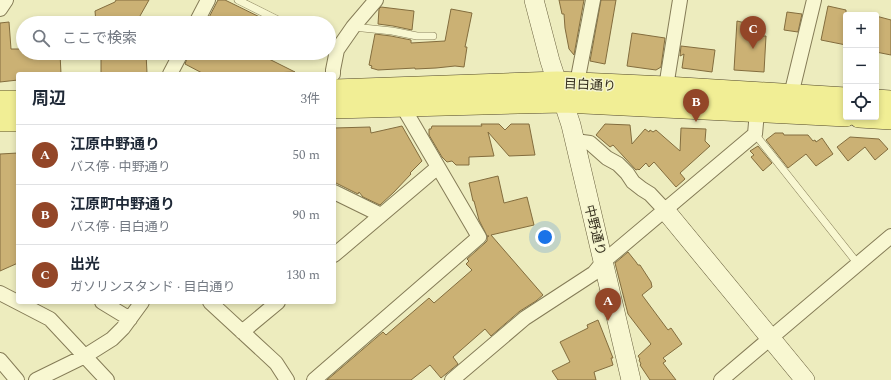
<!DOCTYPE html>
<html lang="ja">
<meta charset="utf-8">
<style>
body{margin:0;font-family:Spectral,"Noto Sans JP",serif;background:#f6f6f7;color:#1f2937}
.controls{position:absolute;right:12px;top:12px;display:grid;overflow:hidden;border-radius:4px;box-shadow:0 2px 6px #0003}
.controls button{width:36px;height:36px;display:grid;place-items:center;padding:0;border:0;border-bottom:1px solid #e0e1e3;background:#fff;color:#1f2937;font:20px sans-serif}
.you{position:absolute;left:545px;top:237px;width:14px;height:14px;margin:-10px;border:3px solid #fff;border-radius:50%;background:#1a73e8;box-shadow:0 0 0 6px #1a73e833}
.badge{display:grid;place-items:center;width:26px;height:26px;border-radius:50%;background:#934628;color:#fff;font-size:13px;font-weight:700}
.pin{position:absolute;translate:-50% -33px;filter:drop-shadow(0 1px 2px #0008)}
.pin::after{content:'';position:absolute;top:21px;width:14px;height:12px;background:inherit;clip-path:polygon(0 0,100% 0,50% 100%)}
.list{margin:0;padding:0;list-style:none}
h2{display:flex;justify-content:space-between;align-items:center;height:52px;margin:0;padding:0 16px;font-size:17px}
h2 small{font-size:13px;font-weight:400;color:#747a83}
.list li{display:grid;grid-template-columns:26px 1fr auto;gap:12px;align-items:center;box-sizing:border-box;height:60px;padding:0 16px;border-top:1px solid #e0e1e3}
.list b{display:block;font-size:15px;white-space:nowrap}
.list p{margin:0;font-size:13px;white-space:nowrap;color:#747a83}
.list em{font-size:13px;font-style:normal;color:#747a83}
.icon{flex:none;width:22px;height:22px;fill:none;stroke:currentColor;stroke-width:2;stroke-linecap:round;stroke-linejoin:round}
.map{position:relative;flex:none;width:891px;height:380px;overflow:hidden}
.search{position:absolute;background:#fff;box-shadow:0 2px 6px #0003;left:16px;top:16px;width:320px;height:44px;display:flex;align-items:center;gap:10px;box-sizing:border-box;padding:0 14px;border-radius:22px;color:#747a83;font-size:15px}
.panel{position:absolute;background:#fff;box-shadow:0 2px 6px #0003;left:16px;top:72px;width:320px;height:232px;border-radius:4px}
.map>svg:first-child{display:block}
.building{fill:#cbb174;stroke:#836d3e}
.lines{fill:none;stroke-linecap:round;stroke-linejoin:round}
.lane-casing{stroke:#857c57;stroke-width:8}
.street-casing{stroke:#857c57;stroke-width:16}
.secondary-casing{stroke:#665d3b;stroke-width:20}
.primary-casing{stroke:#52482c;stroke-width:22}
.lane{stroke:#f8f7d1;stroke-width:7}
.street{stroke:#f8f7d1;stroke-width:14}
.secondary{stroke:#f8f7d1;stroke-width:19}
.primary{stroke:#f1ee95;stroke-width:21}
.labels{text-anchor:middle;stroke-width:3;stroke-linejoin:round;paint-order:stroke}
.street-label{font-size:13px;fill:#342e1c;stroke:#f4f4ce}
</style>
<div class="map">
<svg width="891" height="380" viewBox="0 0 891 380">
<rect width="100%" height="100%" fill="#edecbe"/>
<path class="building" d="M116 0H149L136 23H96L95 11 115 2Z
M218 0H225L272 23H206Z
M559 0H584L574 55 569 49 565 28 564 14H562Z
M601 0H616L605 64 590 61Z
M828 6 846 10V45L821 40Z
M381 7 414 11 412 30 393 26 378 24 379 9Z
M451 9 472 13 465 47H467L464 67 455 66 436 68 415 69V68L378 70 371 68 372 66 369 65 375 34 391 36 411 40V43L445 41Z
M787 12 802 14 798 32 784 30Z
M876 16 891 20V55L876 52Z
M737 21 758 26 757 36H766L764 72 734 70Z
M9 22 11 49H23V53H60L61 74H18V80L0 82V23Z
M632 33 665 38 661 67 656 70 627 66Z
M681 46 715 50 712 72 682 68 684 54 680 56Z
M101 53H146L147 73H133V74H101Z
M189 53H257L295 72 250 74H204L185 64Z
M481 124H499L505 130 511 124H529L535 155 509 156 488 132 494 156 469 157V165H456L452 161 447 162 442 157 429 135V129H431L432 126H482Z
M605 124 630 125 632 144 645 129 649 132 650 130 653 132 656 130 680 151 681 128 706 129 705 141 710 146 680 173 685 179 676 187 654 162 649 167 646 163 639 170 638 169 636 170 613 145 610 147 596 135Z
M402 126 422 161 410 173 411 174 394 192 380 205 363 197 359 192 358 194 334 182V128L370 127 371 133Z
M775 133H783L784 135H808L813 141 815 140 816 142 822 138 833 154 816 166 806 154 788 168 766 140Z
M850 137 879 139 888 149 875 160 865 147 848 161 837 147Z
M758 146 772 163 763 171 751 157 754 155 750 151Z
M18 153V263L0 271V154Z
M498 176 504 203 527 197 534 225 491 235 543 295 536 301 520 311 491 336 485 329 453 357 458 364 441 378 430 365 411 380H327L383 332 386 335 429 298 434 303 472 270 466 264 469 261 467 259 485 243 487 241V237L489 236H487L479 220 474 201H473L469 183Z
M628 252 636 262 638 265H640L651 282 652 287 642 295 668 330 671 328 682 344 663 358 666 361 663 363 676 380H650L640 365 641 364 639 360 640 359 638 356 651 344 628 314 615 263Z
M598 320 613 358H611L613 365 594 372 596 380H558L552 371 570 362 560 342 588 328 587 325Z"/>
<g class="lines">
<g class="lane-casing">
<path id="lane" d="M238 0 284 23
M353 27 392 31 417 36H433
M755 134 858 264"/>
</g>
<g class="street-casing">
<path id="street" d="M0 9 6 0
M196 23 208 0
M170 74 181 53
M333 74V70L337 50 353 27 376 0
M577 83 593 0
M666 87 680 0
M791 95 814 0
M575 141 590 143 607 158 618 164 627 173 633 182 642 189 650 194 665 210
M334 192 381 215
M334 255 438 167
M0 293 50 319 107 380
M102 302 130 319
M210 302 276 363 287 380
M242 332 278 302
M0 360 17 380
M36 380 85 356 112 339 123 328 142 302
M314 380 479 237 403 107
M452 380 525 318 594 273 603 262 755 134 757 112
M721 380 891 236"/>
</g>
<g class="secondary-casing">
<path id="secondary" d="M534 0 550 61 571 125 631 380
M665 210 805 380"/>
</g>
<g class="primary-casing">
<path id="primary" d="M334 90 557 82 666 87 846 98
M876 100 891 101
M0 101H18
M334 108 518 103 564 102 846 116
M859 117 891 119
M0 121H18"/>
</g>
<use href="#lane" class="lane"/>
<use href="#street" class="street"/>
<use href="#secondary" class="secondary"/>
<use href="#primary" class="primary"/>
</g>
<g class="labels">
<g class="street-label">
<text transform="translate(590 84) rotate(3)" y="5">目白通り</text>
<text transform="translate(596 230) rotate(76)" y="5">中野通り</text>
</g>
</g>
</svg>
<div class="controls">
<button>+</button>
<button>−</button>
<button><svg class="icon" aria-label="locate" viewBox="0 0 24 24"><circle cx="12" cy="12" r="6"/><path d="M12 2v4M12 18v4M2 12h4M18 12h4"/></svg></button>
</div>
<div class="you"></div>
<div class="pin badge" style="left:608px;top:321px">A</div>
<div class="pin badge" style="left:696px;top:122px">B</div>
<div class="pin badge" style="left:753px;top:49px">C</div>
<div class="search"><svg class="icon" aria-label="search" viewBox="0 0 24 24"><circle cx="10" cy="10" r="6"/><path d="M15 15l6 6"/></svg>ここで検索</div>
<section class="panel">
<h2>周辺<small>3件</small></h2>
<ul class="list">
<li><span class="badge">A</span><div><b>江原中野通り</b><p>バス停 · 中野通り</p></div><em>50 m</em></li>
<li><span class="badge">B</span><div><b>江原町中野通り</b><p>バス停 · 目白通り</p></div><em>90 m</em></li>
<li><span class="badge">C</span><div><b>出光</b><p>ガソリンスタンド · 目白通り</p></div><em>130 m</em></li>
</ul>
</section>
</div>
